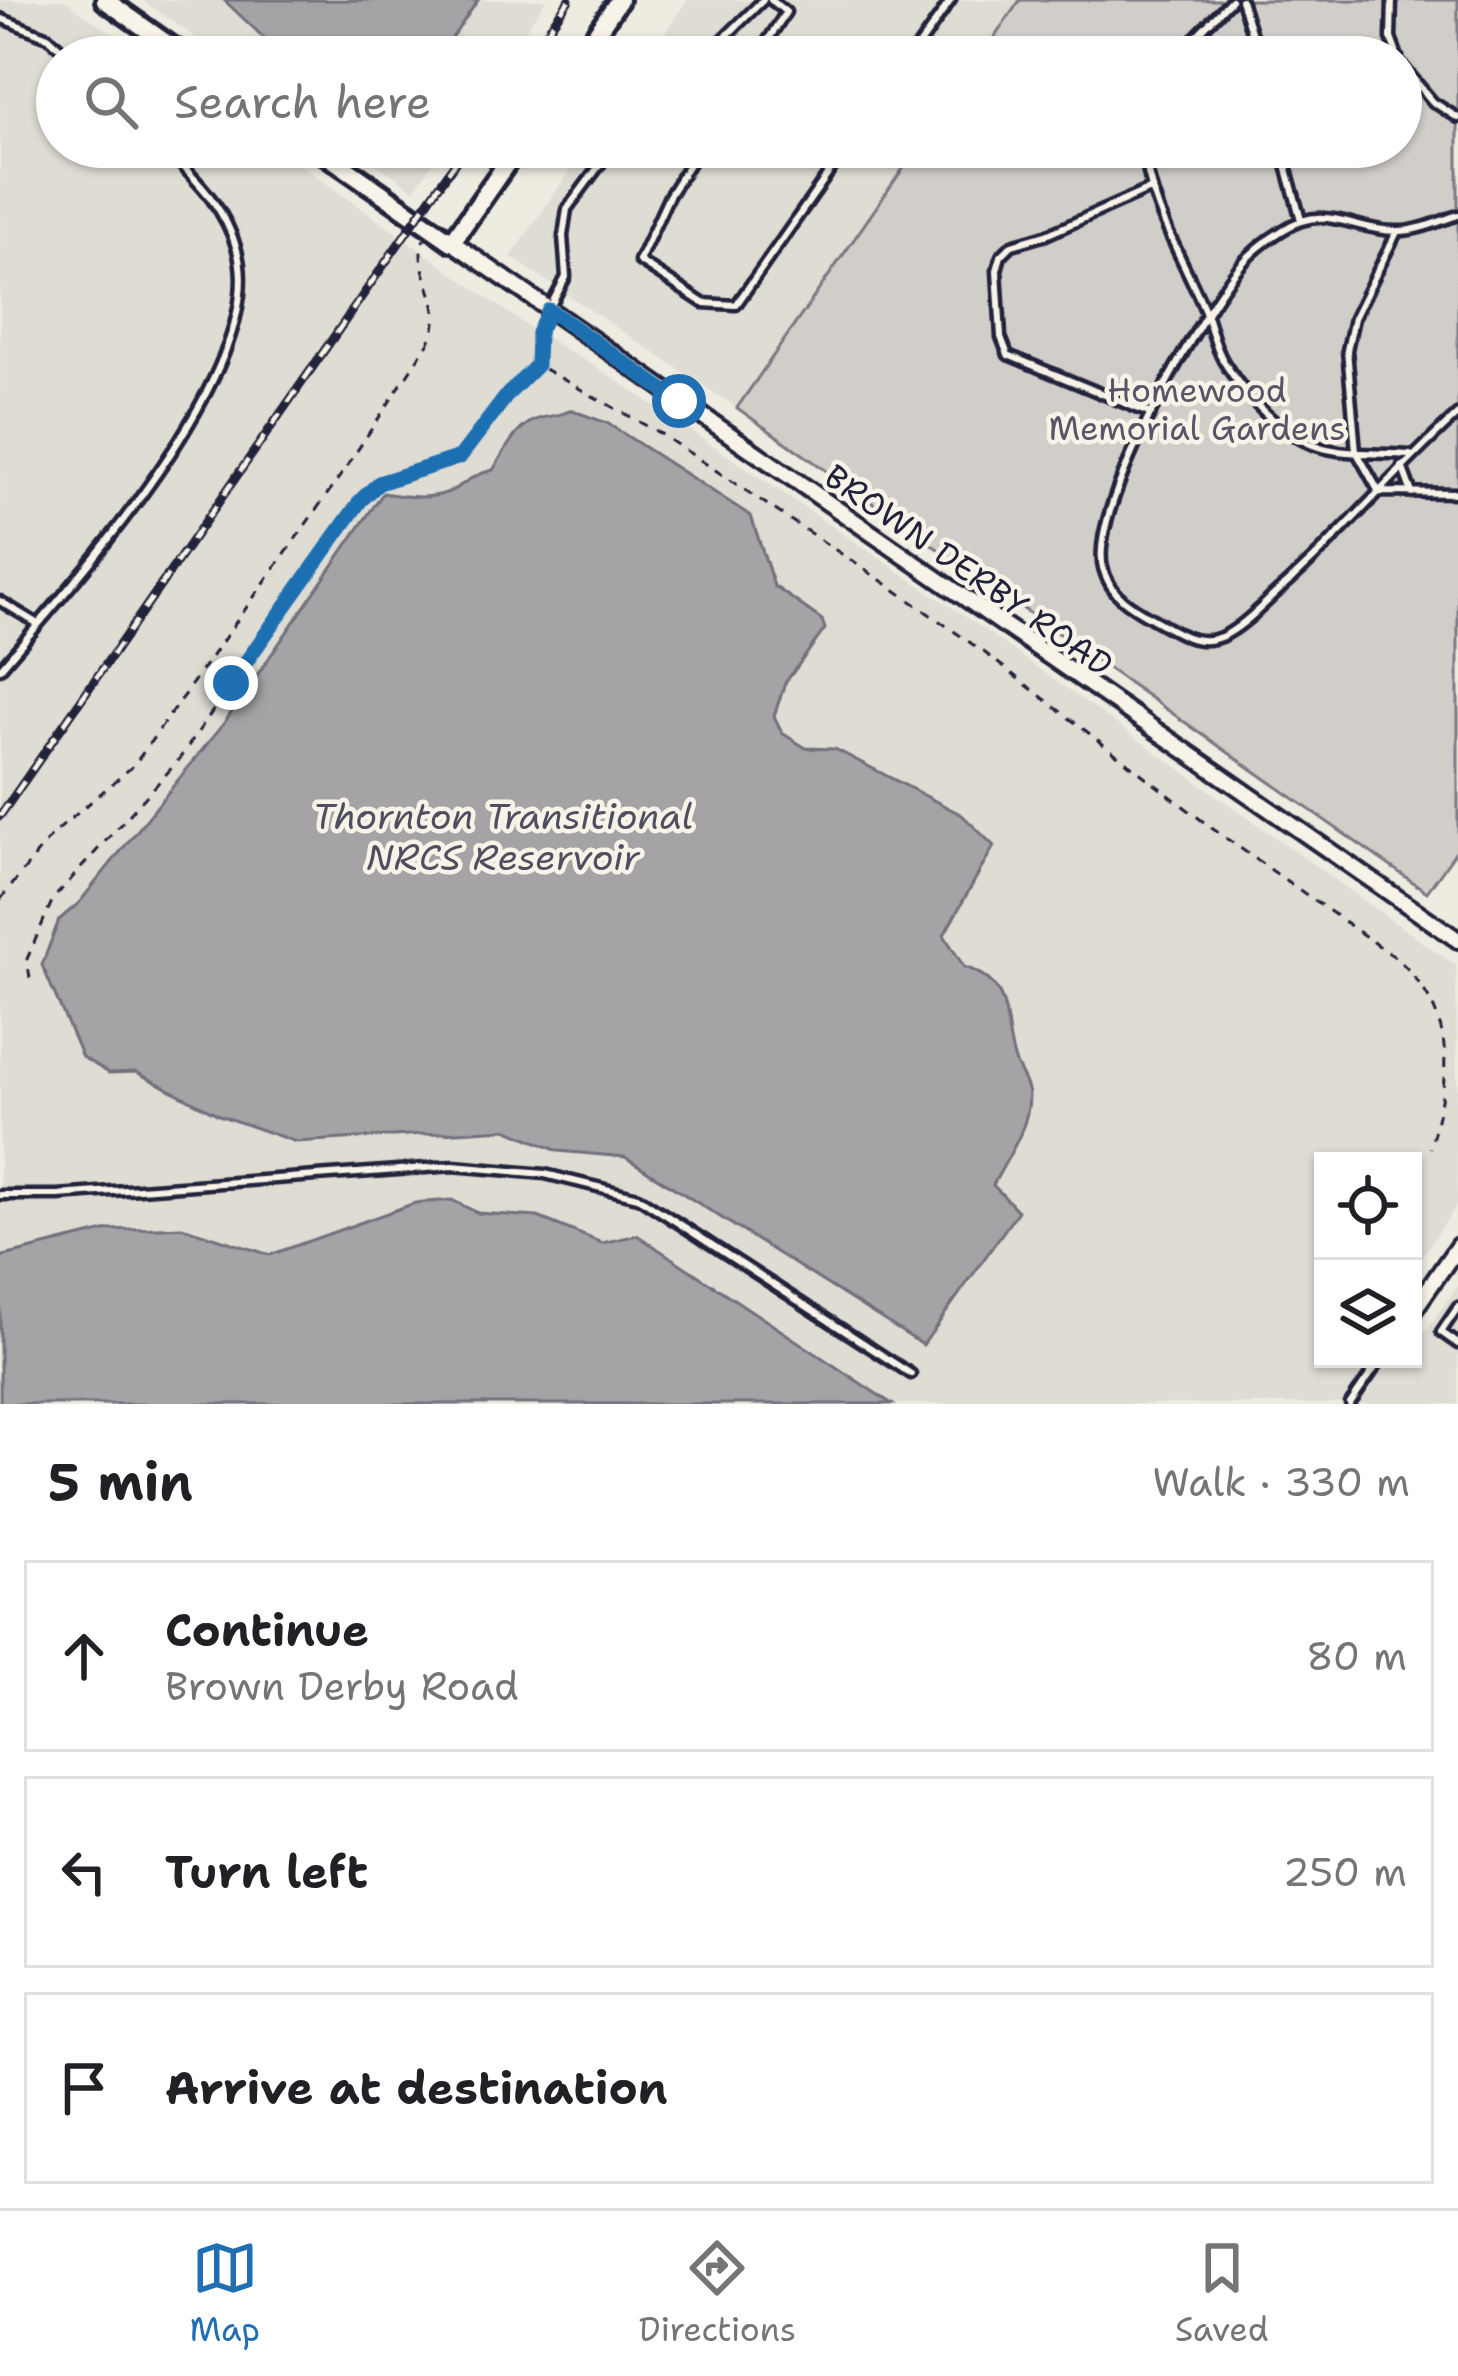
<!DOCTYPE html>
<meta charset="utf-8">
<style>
body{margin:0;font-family:"Shantell Sans",sans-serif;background:#f6f6f6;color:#202124}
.controls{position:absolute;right:36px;bottom:36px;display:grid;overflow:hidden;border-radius:0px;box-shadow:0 3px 9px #0004}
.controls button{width:108px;height:108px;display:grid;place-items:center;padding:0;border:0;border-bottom:3px solid #e0e0e0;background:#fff;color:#202124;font:60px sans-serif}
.stop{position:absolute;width:36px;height:36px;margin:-27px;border:9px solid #1f6fb2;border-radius:50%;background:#fff}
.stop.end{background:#1f6fb2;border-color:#fff;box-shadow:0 3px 12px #0008}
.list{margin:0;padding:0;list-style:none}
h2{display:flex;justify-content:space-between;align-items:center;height:156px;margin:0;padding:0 48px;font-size:51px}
h2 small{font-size:39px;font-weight:400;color:#757577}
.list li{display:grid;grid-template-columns:78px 1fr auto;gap:36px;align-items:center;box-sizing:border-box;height:192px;margin:0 24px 24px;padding:0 24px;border:3px solid #e0e0e0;border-radius:0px}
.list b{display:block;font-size:45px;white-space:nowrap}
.list p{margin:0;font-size:39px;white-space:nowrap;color:#757577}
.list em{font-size:39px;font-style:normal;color:#757577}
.icon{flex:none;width:66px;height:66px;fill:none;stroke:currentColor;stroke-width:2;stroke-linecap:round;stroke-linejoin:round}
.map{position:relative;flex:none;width:1458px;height:1404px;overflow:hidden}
.search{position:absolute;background:#fff;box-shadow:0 3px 9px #0004;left:36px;right:36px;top:36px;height:132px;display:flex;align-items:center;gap:30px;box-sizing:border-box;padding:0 42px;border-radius:66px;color:#757577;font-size:45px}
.sheet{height:804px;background:#fff}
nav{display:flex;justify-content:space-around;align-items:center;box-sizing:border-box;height:168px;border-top:3px solid #e0e0e0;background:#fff;font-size:33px;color:#757577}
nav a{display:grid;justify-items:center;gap:6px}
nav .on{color:#1f6fb2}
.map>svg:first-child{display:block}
.built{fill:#dfdcd4}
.green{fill:#d1cdc9;stroke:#7a7882;stroke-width:3}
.water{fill:#a6a3a6;stroke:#716f7b;stroke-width:3}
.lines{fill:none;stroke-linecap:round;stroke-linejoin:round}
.service-casing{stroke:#22223b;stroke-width:15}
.minor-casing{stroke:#22223b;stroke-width:22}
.tertiary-casing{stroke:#22223b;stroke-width:26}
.path{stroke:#22223b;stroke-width:3;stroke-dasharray:9 9;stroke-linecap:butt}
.service{stroke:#f7f3e8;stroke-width:6}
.minor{stroke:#f7f3e8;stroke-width:14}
.tertiary{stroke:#f7f3e8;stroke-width:16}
.rail-casing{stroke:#22223b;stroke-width:9}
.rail{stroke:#f7f3e8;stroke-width:4.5;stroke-dasharray:14;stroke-linecap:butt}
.route{stroke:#1f6fb2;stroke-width:15}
.labels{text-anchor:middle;stroke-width:9;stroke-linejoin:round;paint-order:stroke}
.park-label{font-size:33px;fill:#575566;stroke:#f7f3e8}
.street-label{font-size:33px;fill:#22223b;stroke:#f7f3e8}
.water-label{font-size:36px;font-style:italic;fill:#504f60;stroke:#f7f3e8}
</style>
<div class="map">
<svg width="1458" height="1404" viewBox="0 0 1458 1404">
<rect width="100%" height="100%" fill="#eeebe1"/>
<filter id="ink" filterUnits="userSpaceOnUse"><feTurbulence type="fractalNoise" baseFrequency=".00833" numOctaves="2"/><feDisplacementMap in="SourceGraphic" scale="24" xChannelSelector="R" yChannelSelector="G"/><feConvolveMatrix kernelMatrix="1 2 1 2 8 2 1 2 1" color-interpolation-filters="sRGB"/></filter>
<g filter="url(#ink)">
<path class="built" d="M0 0H64L145 57H57V147H275L530 328 612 377 976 624 1456 966 1458 1204 1413 1269V1161H1323V1359H1413V1336L1419 1339 1458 1286V1404H0Z
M142 0H546L506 57H223Z
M687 0H1020L981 57H648Z
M352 147H444L414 190Z
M586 147H918L737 408 511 257Z"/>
<path class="green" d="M1020 0H1458V848L1427 892 737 408 918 147H1401V57H981Z"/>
<path class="water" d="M224 0H478L439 57H284Z
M571 410 607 423 751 516 774 586 822 620 825 629 785 683 774 716 782 733 806 748 835 749 962 815 994 846 944 935 964 967C1016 984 1001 1020 1015 1061 1019 1072 1029 1084 1029 1096 1029 1128 1007 1158 993 1185L1018 1211 923 1345 625 1157 558 1151 506 1129 296 1142 219 1115 136 1072 109 1073 82 1057 42 965 59 920 79 903 224 723 383 493C404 496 426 500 446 493 465 486 467 476 493 470 505 451 517 423 542 418 554 415 560 416 571 410Z
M452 1200 478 1213 538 1217 602 1243 637 1235 892 1404H0V1257L109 1230 182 1227 270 1255 415 1203Z"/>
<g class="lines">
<g class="service-casing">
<path id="service" d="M1241 0 1259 57
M1392 0 1391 38 1398 57
M0 18 48 37 70 57
M705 57 763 0
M757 57 786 12 771 0
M911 57 951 0
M1176 57 1231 0
M1401 64 1433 102 1458 118
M700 147 669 196 639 261 703 303 736 305 847 147
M1144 147C1149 206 1183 258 1205 311 1212 328 1214 346 1224 362 1243 392 1270 423 1302 440 1333 457 1376 452 1410 455
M1281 147 1301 220
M1458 215C1439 221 1417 232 1396 231 1352 231 1327 202 1283 230 1267 240 1252 251 1241 265 1201 312 1088 510 1103 568 1111 598 1135 609 1160 623 1182 636 1202 648 1227 634 1245 624 1261 607 1276 593 1341 537 1394 471 1458 414
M1397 232 1354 318 1347 350 1356 451 1379 492 1458 493
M550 307 566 277 563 236 567 209 613 147
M1151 414 1008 355 1001 337 997 270 1001 256 1012 245 1046 235 1152 188
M1402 466 1412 493
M0 601 38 624
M0 669C72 584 271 368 237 250 225 206 195 179 164 147
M0 1195H58L453 1166 545 1174 638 1197 911 1374
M1458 1307 1441 1332 1458 1344
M1350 1404 1381 1359"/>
</g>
<g class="minor-casing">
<path id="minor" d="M452 242 1458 940
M1413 1311 1458 1246"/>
</g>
<g class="tertiary-casing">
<path id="tertiary" d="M105 0 186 57
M580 57 619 0
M315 147 452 242 518 147"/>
</g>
<path class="path" d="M544 321 538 333 537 365 661 434 891 587 985 653 1213 829 1399 960C1458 1019 1450 1072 1430 1148
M0 900 52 835 134 765 341 475 429 342C450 303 410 271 424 239
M30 978 27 959 53 899 177 762 360 500 379 483 460 456 509 394 536 367"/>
<use href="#service" class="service"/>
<use href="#minor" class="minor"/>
<use href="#tertiary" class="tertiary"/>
<g class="rail-casing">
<path id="rail" d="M529 57 569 0
M0 816 466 147"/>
</g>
<use href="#rail" class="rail"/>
</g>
</g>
<g class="lines" filter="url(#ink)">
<path class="route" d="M231 683 361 500 379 483 460 457 508 394 537 365 538 333 549 310 679 401"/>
</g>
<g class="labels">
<g class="park-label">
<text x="1197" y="402">Homewood<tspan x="1197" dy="38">Memorial Gardens</tspan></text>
</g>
<g class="street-label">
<text transform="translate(969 570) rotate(35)" y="12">BROWN DERBY ROAD</text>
</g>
<g class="water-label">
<text x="503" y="829">Thornton Transitional<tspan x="503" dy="41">NRCS Reservoir</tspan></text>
</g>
</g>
</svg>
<div class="controls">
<button><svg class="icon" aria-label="locate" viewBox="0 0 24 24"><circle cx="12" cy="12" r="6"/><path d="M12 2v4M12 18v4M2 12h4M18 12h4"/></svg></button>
<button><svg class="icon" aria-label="layers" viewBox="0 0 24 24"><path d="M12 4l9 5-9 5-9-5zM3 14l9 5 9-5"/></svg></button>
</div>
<div class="stop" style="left:679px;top:401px"></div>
<div class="stop end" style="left:231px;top:683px"></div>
<div class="search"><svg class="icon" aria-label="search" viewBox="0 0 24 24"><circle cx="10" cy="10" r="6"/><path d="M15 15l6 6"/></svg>Search here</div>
</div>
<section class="sheet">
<h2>5 min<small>Walk · 330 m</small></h2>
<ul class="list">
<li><svg class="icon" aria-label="ahead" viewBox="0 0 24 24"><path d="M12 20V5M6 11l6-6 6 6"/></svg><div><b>Continue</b><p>Brown Derby Road</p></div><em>80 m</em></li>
<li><svg class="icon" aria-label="left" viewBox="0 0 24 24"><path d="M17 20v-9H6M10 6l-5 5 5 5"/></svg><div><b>Turn left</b></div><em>250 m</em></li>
<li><svg class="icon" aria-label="arrive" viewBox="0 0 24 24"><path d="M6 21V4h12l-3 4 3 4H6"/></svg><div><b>Arrive at destination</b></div></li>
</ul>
</section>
<nav>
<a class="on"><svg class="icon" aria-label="map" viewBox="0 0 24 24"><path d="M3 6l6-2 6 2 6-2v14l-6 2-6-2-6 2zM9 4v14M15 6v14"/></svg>Map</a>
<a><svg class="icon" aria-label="directions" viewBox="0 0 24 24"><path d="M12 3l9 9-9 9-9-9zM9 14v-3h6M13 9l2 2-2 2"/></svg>Directions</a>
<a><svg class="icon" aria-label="saved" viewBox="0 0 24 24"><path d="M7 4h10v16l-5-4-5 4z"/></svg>Saved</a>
</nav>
